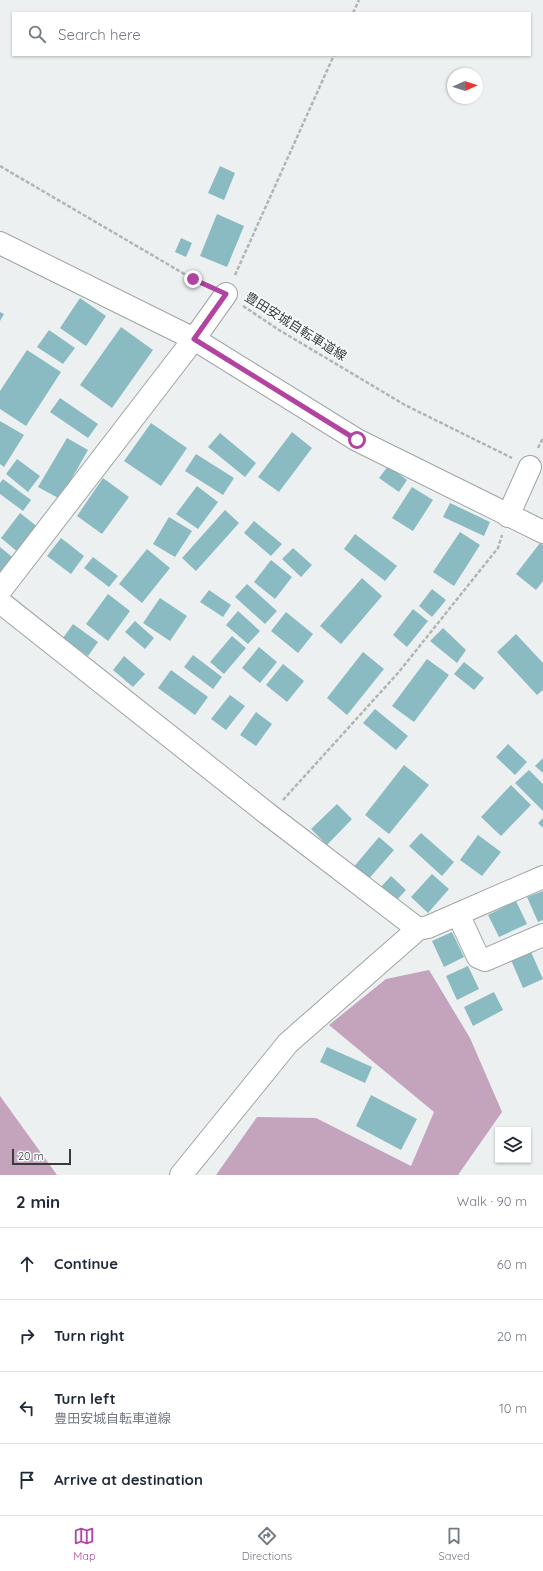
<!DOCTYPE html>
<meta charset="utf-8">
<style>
body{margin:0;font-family:Quicksand,"Noto Sans JP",sans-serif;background:#f6f6f7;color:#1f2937}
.controls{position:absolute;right:12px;bottom:12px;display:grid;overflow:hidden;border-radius:0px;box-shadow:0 1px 3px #0004}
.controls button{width:36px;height:36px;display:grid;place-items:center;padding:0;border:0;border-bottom:1px solid #e0e1e3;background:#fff;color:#1f2937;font:20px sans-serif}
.compass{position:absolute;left:447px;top:68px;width:36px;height:36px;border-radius:50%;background:#fff;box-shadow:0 1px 3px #0004;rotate:87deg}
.scale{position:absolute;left:12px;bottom:10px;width:59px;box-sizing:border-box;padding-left:4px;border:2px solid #3a3c3c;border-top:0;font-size:11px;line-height:14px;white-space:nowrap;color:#3a3c3c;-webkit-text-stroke:3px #f9fdfe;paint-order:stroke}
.stop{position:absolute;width:12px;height:12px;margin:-9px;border:3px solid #b243a0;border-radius:50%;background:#fff}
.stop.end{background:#b243a0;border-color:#fff;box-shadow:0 1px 4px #0008}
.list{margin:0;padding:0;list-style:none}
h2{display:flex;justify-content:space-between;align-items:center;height:52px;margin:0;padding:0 16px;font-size:17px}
h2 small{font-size:13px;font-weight:400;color:#747a83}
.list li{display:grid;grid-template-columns:26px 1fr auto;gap:12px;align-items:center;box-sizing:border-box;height:72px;padding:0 16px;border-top:1px solid #e0e1e3}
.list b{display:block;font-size:15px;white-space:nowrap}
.list p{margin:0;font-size:13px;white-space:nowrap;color:#747a83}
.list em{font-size:13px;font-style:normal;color:#747a83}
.icon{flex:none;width:22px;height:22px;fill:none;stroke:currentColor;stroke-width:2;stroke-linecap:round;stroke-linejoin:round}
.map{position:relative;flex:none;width:543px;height:1175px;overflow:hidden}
.search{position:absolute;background:#fff;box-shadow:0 1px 3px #0004;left:12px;right:12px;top:12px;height:44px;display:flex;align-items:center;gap:10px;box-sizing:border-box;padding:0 14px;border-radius:0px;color:#747a83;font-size:15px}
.sheet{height:340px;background:#fff}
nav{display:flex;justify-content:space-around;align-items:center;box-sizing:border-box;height:56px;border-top:1px solid #e0e1e3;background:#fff;font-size:11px;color:#747a83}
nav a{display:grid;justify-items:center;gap:2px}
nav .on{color:#b243a0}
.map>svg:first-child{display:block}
.forest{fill:#c4a3bd}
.building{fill:#8bbbc2}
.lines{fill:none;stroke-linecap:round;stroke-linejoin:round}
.minor-casing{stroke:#a0a4a4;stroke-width:24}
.path{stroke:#b1b5b5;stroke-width:2.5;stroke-dasharray:4 2;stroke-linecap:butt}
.minor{stroke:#fff;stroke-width:22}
.route{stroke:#b243a0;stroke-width:5}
.labels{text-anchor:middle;stroke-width:3;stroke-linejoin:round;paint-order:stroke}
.street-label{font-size:13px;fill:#3a3c3c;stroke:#f9fdfe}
</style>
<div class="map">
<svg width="543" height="1175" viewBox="0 0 543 1175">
<rect width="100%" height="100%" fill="#ecf0f0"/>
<path class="forest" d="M429 970 470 1038 502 1112 458 1175H216L257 1117 316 1118 411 1166 434 1112 329 1025 386 979Z
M0 1096 57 1175H0Z"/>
<path class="building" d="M220 166 235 173 224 200 208 193Z
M217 214 244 226 227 267 200 256Z
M181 238 192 243 186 257 175 252Z
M80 298 106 316 86 346 60 328Z
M0 312 4 314 0 321Z
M121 327 153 350 112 408 80 385Z
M49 330 75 348 63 364 37 347Z
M27 350 61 372 26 426 0 409V391Z
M60 398 98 424 88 438 50 412Z
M0 421 24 435 4 467 0 464Z
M151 423 187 448 161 486 124 461Z
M292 432 312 448 279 492 258 477Z
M220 433 256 463 245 477 208 447Z
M67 438 88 450 60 499 38 487Z
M196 454 234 478 223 495 185 471Z
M17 459 40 476 28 492 6 474Z
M388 466 407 480 399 492 379 478Z
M103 478 129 497 102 534 77 516Z
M3 479 31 500 23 511 0 494V483Z
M197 486 218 502 198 529 176 514Z
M412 487 433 500 413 531 392 518Z
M450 503 490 522 484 536 443 517Z
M225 510 239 523 196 571 182 558Z
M20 513 39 528 19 553 1 538Z
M169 517 192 531 175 557 153 544Z
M254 521 282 544 271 556 244 533Z
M460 532 480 545 454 586 433 572Z
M355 534 397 566 385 581 344 549Z
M61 538 84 556 71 574 47 556Z
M540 543 543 545V581L536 590 516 574Z
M0 547 16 560 0 580Z
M293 548 312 565 301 577 282 559Z
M147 549 170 568 142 603 119 584Z
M93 557 118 576 109 587 84 568Z
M271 560 292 577 275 599 254 582Z
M362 578 382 596 341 644 320 626Z
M247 584 277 611 265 624 235 597Z
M432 589 446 600 432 617 419 606Z
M209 590 231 605 223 617 200 602Z
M108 594 130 611 108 641 86 624Z
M160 598 187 616 170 641 143 623Z
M413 609 428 621 407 647 393 635Z
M238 611 260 631 248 644 226 625Z
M286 612 313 634 298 653 271 631Z
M135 621 154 638 145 649 125 632Z
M73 624 98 642 88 656 63 638Z
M443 628 466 650 457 663 430 641Z
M516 634 543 663V690L537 695 497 652Z
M232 636 246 648 224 674 210 662Z
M259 647 277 662 260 683 242 668Z
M363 652 384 669 347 715 327 698Z
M193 655 222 677 213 689 184 667Z
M124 656 145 674 133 687 113 670Z
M427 659 449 675 414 722 392 706Z
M464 662 484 678 474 690 454 674Z
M283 664 304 681 287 702 266 685Z
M171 670 208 697 195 715 158 688Z
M230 695 245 706 226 730 211 719Z
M375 709 408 736 396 750 363 723Z
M256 712 272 724 256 746 240 735Z
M508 744 527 762 515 775 496 757Z
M543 758V773L535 766Z
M404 765 429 785 389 834 365 815Z
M529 770 543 784V811L515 783Z
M511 785 531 805 501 836 481 817Z
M337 804 352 819 327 845 311 829Z
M543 818V828L538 823Z
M421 833 454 862 442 876 409 846Z
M478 835 501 852 482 876 460 860Z
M379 837 394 850 366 882 352 869Z
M432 874 449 889 428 913 411 897Z
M391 876 406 890 395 902 380 888Z
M543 891V920L538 922 527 897Z
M516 901 527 924 499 937 488 915Z
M452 932 464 957 444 967 432 941Z
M531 952 543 979 523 988 511 960Z
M468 966 479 989 457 1000 446 976Z
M494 992 503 1010 473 1026 464 1007Z
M327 1047 372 1067 365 1083 320 1062Z
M371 1095 417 1119 401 1150 356 1126Z"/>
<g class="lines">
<g class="minor-casing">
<path id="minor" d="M0 243 194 339 357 440 543 532
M508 516 530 467
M0 591 194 339 226 294
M0 602 269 815 418 929
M458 914 478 957 485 960 543 935
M181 1175 288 1043 418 929 428 927 543 877"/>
</g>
<path class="path" d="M353 13 359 0
M0 166 193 279 207 286
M235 275 334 55
M243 306 279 330 405 405 512 458
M538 448 543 438
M283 800 398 673 498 548 502 535"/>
<use href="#minor" class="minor"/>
</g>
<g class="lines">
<path class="route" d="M193 279 226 294 194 339 357 440"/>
</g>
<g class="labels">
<g class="street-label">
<text transform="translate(296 326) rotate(32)" y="5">豊田安城自転車道線</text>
</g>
</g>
</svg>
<div class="controls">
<button><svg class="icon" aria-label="layers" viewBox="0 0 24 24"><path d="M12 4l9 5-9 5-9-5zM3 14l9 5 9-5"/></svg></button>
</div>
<svg class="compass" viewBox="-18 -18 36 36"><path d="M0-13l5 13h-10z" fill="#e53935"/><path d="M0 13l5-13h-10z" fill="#747a83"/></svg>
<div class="scale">20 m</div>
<div class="stop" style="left:357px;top:440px"></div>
<div class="stop end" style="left:193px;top:279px"></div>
<div class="search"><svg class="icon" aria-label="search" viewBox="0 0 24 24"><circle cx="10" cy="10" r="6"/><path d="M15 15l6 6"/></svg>Search here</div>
</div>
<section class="sheet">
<h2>2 min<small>Walk · 90 m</small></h2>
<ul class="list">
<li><svg class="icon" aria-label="ahead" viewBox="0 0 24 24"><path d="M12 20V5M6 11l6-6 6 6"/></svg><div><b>Continue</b></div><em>60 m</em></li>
<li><svg class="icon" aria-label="right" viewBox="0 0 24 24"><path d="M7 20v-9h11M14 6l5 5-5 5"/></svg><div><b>Turn right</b></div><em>20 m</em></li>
<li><svg class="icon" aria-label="left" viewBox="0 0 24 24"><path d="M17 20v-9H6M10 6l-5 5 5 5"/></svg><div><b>Turn left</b><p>豊田安城自転車道線</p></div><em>10 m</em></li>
<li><svg class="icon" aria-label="arrive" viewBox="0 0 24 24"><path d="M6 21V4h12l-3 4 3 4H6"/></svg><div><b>Arrive at destination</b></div></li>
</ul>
</section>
<nav>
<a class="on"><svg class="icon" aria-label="map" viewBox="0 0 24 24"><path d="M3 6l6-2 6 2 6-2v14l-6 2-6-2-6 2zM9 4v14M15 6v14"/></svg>Map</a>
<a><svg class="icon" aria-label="directions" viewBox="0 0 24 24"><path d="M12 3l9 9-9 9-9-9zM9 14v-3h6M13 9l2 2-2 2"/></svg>Directions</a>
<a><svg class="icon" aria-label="saved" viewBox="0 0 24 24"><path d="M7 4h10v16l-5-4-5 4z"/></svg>Saved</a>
</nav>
